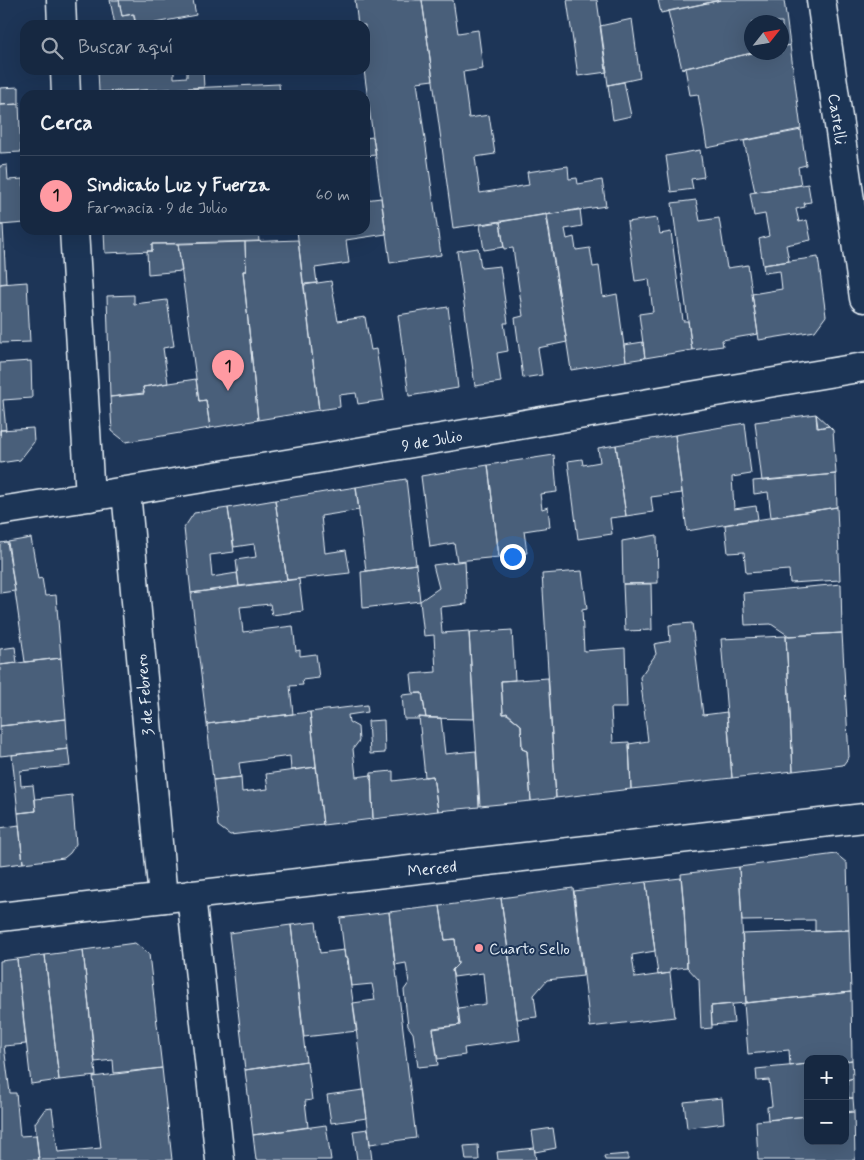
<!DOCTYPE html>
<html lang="es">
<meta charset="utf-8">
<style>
body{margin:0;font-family:Mynerve,sans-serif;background:#23344c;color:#f1f3f6}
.controls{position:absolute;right:15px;bottom:15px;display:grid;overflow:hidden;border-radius:10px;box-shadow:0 5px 20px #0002}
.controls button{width:45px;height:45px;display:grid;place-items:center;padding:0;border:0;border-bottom:1px solid #35445a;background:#162841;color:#f1f3f6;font:25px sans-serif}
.compass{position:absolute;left:744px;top:15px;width:45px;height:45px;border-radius:50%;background:#162841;box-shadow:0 5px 20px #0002;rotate:59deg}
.you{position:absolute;left:512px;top:556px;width:18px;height:18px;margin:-12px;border:4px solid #fff;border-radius:50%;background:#1a73e8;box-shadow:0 0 0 8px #1a73e833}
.badge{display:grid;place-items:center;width:32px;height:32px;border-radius:50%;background:#ff9aa2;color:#111;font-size:16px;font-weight:700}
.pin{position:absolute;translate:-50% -41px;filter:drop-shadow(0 1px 2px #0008)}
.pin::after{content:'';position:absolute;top:26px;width:18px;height:15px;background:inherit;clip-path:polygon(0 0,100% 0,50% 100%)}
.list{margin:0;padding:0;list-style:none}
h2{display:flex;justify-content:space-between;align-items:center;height:65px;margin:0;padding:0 20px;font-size:21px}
h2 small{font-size:16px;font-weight:400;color:#9ea6b1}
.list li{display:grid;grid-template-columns:32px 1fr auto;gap:15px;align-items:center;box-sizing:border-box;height:80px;padding:0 20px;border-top:1px solid #35445a}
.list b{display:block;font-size:19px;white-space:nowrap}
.list p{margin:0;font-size:16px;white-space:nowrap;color:#9ea6b1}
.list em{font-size:16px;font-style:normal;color:#9ea6b1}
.icon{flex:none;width:28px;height:28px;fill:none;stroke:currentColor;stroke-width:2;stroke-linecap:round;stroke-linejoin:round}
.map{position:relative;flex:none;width:864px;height:1160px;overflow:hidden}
.search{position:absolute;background:#162841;box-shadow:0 5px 20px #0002;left:20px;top:20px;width:350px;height:55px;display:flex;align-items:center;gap:12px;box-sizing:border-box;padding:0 18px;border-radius:15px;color:#9ea6b1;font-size:19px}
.panel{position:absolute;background:#162841;box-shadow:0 5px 20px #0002;left:20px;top:90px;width:350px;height:145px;border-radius:15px}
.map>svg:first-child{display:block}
.building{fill:#495e7a;stroke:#e8f1f8}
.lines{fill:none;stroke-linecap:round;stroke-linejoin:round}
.minor-casing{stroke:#e8f1f8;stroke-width:31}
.tertiary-casing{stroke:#e8f1f8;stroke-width:31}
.minor{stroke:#1d3557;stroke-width:28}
.tertiary{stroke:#1d3557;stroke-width:28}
.poi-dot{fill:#ff9aa2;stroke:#1d3557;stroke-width:2}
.labels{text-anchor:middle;stroke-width:4;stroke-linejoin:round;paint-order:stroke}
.street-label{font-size:16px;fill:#e8f1f8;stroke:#1d3557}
.poi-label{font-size:16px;fill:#e8f1f8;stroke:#1d3557;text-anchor:start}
</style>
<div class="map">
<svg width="864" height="1160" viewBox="0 0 864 1160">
<rect width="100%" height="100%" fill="#1d3557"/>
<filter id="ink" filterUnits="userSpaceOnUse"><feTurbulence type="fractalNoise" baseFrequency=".02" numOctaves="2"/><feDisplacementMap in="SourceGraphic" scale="10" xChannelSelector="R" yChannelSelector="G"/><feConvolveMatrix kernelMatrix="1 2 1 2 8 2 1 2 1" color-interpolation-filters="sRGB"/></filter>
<g filter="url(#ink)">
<path class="building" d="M110 0H119L122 16 133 14 136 25H115Z
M119 0H193L196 15 155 23V25H136L134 14 122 16Z
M355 0H422L433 80 417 82 441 255 390 263 364 70 365 25H358Z
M422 0H453L458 33 478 30 483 69 463 72 469 118 489 115 495 154 475 157 480 193 529 185 527 172 568 166 569 179 577 178 578 184 602 180 606 206 453 228Z
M567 0H597L607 72 578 76Z
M658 0H721L661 13Z
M721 0H784L790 45 782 47V22H752V52H756L682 69 668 11Z
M632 19 640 78 608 85 600 26Z
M790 45 801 129 707 148 698 94 690 95 685 68 757 52H782V47Z
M98 70H174V78L187 77V70H203L204 88 99 92Z
M624 82 631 116 613 120 608 85Z
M279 84 280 95H99V92Z
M19 87V104L0 105V88Z
M19 104 21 152 0 153V105Z
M801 130 806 165 798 167 801 185 755 192 744 141Z
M373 137 376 155 365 156V138Z
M700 150 704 177 691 179 693 189 671 192 666 156Z
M7 165 8 180 23 179 25 223 0 225V166Z
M808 184 811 202 804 203 805 207 796 209 799 222 807 220 811 240 786 245 789 261 763 265 759 239 769 236 765 214 754 216 750 193Z
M381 198 386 234 346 240 349 263 315 268 317 283 303 284 297 230H365V200Z
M696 200 700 221 719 218 727 268 748 265 758 334 722 340 723 346 692 350 672 203Z
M580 209 582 226 565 229 567 239 574 237 576 250 590 248 593 267 599 266 603 297 617 294 626 361 571 370 547 215Z
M546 214 567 342 538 348 542 375 523 378 515 318 523 316 513 248 504 249 500 222Z
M657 218 660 234 671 232 683 321H688L692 350 645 358 639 314 653 312 649 279 635 281 627 222Z
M500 222 504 247 484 250 480 225Z
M0 225H3L6 283 0 284Z
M104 230H258L259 241 152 244V251L105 253Z
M298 240 319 410 258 420 243 271H246L245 242Z
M245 242 246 271H243L258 420 210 428 206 400 199 401 178 244Z
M152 244H178L182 271 148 274 147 251H152Z
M478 248 481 268 500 266 508 323H504L508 351 497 353 501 382 475 386 457 251Z
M818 257 826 316 815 331 759 340 752 294 782 289 780 271 764 273 763 265Z
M331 281 338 321 365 317 371 350 376 349 384 400 358 404 356 393 339 395 340 407 319 410 304 285Z
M27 282 30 342 0 343V284Z
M134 295V304L167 300 174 346 163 348 168 383 143 387 144 393 110 397 107 296Z
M448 307 458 388 409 396 398 315Z
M643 342 645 358 626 361 624 345Z
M31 361 32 398 3 400 6 430H0V435V363Z
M196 379 199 401 206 400 210 428 126 442 112 431 110 397 144 394 143 387Z
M816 414 829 426 818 428Z
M816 414 817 428 829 426 833 430 836 474 762 481 755 422Z
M745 423 751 474 732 477 734 509 756 506 758 519 687 531 675 435Z
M33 428 34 442 20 460 0 463V430Z
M675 435 682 493 651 497 653 512 626 516 616 445Z
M616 445 626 516 610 518 612 534 578 539 568 461 582 459 583 465 600 462 598 448Z
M554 455 557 492 540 494 542 509 548 507 550 527 524 531 527 553 499 557 488 465Z
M488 465 499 557 457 561 454 543 430 547 421 476Z
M836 474 837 507 771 517 768 492 754 494 753 481Z
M406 479 416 564 366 571 356 487Z
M356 487 359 510 321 516 325 553 346 550 350 573 287 580 275 500Z
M275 500 287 580 239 586 236 560 256 557 254 544 234 547 228 508Z
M837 507 840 580 790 583 789 570 746 573 744 552 728 553 725 525Z
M228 508 234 552 210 555 212 577 237 573 239 586 191 593 184 528 194 513Z
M657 535 658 583 623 584 622 541Z
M31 538 38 579 42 578 45 596 56 595 61 658 25 662 8 542Z
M7 542 15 591 0 593V543Z
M465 561 467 604 440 607 442 633 469 631 474 719 426 718 422 693H413L411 674 436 672 434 635 424 636 420 601 439 588 433 565Z
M416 564 420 601 363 608 361 572Z
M582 571 587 609 582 610 584 651 625 648 627 708H611L613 743 629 742 631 789 556 798 542 574Z
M299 579 303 611 272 615 270 604 240 607 243 632 293 626 296 651 300 650V656L316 654 319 678 302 680 303 685 290 686 293 714 207 724 191 593Z
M623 584H651L652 630 625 631Z
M841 584 842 633 789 636 771 624 745 625 743 593Z
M692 623 703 715 727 712 732 778 631 789 629 744 648 741 640 677 656 654 654 644 670 641 669 625Z
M512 630 515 680 501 681 503 714H507L521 725 522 749 527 751 531 801 480 806 469 633Z
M842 633 849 757 843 765 793 771 786 636Z
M786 636 793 771 732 778 721 639Z
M15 647 17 663 0 665V649Z
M61 658 66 719 0 726V665Z
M548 678 556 798 531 801 527 751 522 749 521 725 507 713 503 714 501 681Z
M422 693 426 718 419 717 420 719H404L402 695Z
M367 705 368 712 348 715 349 722 358 727 359 741 353 749 356 777 371 775 373 819 323 825 310 712Z
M310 712 316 767 291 770 290 756 239 763 241 777 213 780 207 724Z
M419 717 441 718 445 754 476 751 479 807 438 811 433 776 425 777Z
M66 719 68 749 0 756V726Z
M384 720 385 753 370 754 368 721Z
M68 749 70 766 20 771 21 786 33 785 36 811 18 813 12 755Z
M316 767 323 824 230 835 218 826 213 780 241 777 242 792 268 789 266 774Z
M393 771V781L433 776 438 811 373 819 371 773Z
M72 795 76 844 70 853 64 858 23 863 18 813 36 811 35 799Z
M19 825 23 863 0 866V828Z
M836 854 847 863 849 930 815 931V920L742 921 739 867Z
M739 867 746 1003 711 1006 712 1028 701 1029 699 980 687 967 684 909 681 874Z
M681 878 684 909 687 967 670 969V973L658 975 646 882Z
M646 882 655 951 632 955 635 978 670 973 675 1017 590 1027 574 891Z
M573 888 583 976 547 980 534 995 537 1017 517 1019 501 898Z
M501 898 520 1040 464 1048 465 1055 438 1059 433 1029 460 1025 458 1008 486 1004 483 973 454 977 452 970 458 964 455 939 445 940 440 906Z
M440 906 445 940 455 939 458 964 452 970 460 1025 433 1028 438 1065 418 1067 413 1033 408 1026 404 990 409 983 406 963 395 965 389 912Z
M389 912 416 1138 370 1144 353 1003 375 1000 372 984 351 986 348 958H345L340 918Z
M316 922 320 953 344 950 345 958H347L357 1031 304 1037 291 925Z
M291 925 306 1061 245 1070 229 933Z
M849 930 851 992 746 1003 742 934Z
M135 943 149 954 162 1068 114 1073 113 1060 95 1062 83 950Z
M83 950 96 1076 59 1080 45 955Z
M45 955 59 1080 31 1084 17 959Z
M17 959 26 1044 4 1046 10 1093H16L20 1136 36 1135 39 1160H0V961Z
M851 992 852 1060 845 1061V1059H808V1064L790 1066 789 1050 748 1054 744 1003Z
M732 1004 734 1023 712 1025 711 1006Z
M852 1060 853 1078 847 1080 848 1098H853L854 1111 845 1112V1061Z
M307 1061 312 1100 305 1101 308 1127 253 1135 245 1070Z
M808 1064V1116L768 1120 767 1107 772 1106 769 1080 757 1081 756 1069Z
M162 1068 172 1160H39L35 1123 45 1109 52 1108 58 1152 101 1148 93 1077Z
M853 1078V1098H848L847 1080Z
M363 1090 367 1118 331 1123 327 1095Z
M722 1098 724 1123 687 1128 684 1102Z
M854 1112 855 1160H758L756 1121 808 1116V1141H845V1113Z
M326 1125 331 1160H256L253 1135Z
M553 1128 556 1148 535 1152 532 1131Z
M368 1129 372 1160H357L353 1131Z
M478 1145 479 1160H466L464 1146Z
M534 1148 536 1160H498L497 1152Z
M628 1154V1160H605L604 1156Z"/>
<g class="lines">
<g class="minor-casing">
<path id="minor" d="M61 0 62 25
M821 0 864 298
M65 70 66 95
M74 230 90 497
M126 491 163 898
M0 511 126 491 864 367
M191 895 220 1160"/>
</g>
<g class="tertiary-casing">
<path id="tertiary" d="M0 917 864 818"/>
</g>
<use href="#minor" class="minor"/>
<use href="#tertiary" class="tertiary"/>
</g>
</g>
<circle class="poi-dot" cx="479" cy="948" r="5"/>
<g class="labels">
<g class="street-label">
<text transform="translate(838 119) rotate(82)" y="6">Castelli</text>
<text transform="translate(432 440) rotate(-10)" y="6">9 de Julio</text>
<text transform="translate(144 695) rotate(-95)" y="6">3 de Febrero</text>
<text transform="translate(432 868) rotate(-6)" y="6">Merced</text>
</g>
<g class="poi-label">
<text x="489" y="954">Cuarto Sello</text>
</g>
</g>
</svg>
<div class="controls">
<button>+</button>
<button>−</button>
</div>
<svg class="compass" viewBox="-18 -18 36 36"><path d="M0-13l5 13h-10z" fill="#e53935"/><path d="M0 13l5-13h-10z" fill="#9ea6b1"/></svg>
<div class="you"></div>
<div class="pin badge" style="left:228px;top:391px">1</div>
<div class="search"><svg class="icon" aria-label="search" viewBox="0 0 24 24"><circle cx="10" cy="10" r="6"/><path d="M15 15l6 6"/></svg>Buscar aquí</div>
<section class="panel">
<h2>Cerca<small></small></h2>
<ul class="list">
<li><span class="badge">1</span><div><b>Sindicato Luz y Fuerza</b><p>Farmacia · 9 de Julio</p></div><em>60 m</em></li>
</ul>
</section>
</div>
